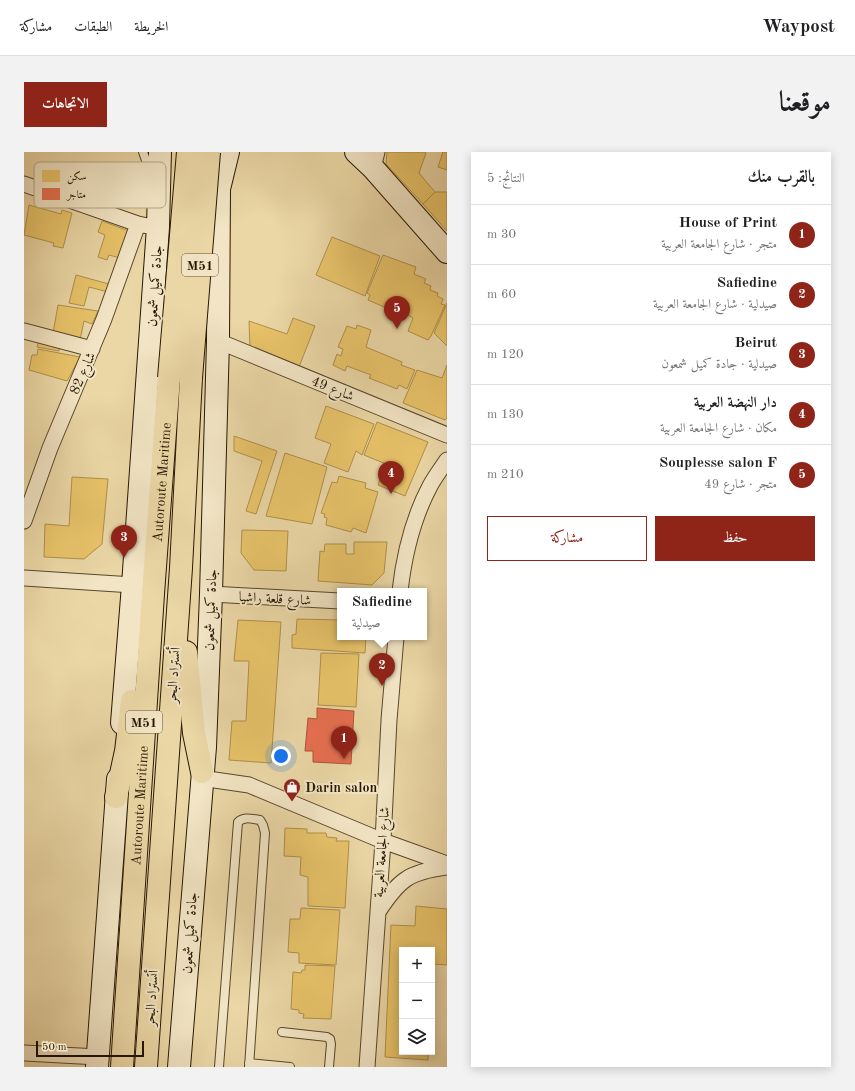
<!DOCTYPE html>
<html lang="ar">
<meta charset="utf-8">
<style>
body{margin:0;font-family:"Old Standard TT",Amiri,serif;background:#f2f2f2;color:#202124;direction:rtl}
.controls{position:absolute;right:12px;bottom:12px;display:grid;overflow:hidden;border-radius:0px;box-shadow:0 2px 10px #0003}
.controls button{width:36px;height:36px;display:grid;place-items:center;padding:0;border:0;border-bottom:1px solid #e0e0e0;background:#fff;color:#202124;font:20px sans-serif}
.scale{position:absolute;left:12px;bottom:10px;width:108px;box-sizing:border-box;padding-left:4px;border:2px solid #271701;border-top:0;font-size:11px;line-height:14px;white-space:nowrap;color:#271701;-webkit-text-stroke:3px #f2e5c5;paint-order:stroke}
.you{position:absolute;left:257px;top:604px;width:14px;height:14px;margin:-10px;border:3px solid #fff;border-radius:50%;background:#1a73e8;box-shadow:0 0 0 6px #1a73e833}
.badge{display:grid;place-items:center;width:26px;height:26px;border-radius:50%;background:#8f2418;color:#fff;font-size:13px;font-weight:700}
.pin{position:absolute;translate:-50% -33px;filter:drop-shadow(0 1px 2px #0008)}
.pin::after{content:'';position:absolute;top:21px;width:14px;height:12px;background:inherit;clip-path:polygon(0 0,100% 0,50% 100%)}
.popup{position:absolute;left:313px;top:436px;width:90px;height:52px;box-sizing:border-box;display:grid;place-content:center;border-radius:0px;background:#fff;filter:drop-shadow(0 1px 3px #0005);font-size:13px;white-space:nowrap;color:#757577}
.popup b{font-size:15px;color:#202124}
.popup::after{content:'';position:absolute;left:50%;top:100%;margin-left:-8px;border:8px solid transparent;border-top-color:#fff}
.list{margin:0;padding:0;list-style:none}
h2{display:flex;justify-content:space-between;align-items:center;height:52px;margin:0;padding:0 16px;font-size:17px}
h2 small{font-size:13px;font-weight:400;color:#757577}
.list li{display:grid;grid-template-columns:26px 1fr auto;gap:12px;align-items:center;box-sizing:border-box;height:60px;padding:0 16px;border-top:1px solid #e0e0e0}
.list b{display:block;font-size:15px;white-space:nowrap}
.list p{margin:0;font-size:13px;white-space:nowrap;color:#757577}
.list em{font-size:13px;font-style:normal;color:#757577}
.actions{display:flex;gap:8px;padding:12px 16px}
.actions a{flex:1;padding:9px 0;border:1px solid #8f2418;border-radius:0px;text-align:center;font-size:14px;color:#8f2418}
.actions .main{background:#8f2418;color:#fff}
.icon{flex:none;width:22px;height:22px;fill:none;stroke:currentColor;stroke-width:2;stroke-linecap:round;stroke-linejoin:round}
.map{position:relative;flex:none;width:423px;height:915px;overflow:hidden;direction:ltr;border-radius:0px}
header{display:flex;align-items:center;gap:24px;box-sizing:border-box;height:56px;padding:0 20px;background:#fff;border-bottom:1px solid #e0e0e0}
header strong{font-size:19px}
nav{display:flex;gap:22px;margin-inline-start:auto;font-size:14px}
.intro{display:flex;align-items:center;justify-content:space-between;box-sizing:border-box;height:96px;padding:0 24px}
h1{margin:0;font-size:28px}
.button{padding:10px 18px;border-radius:0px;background:#8f2418;color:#fff;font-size:14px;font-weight:700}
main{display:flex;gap:24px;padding:0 24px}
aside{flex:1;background:#fff;border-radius:0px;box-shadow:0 2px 10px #0003}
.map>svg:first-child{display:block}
.homes{fill:#e9c46a;stroke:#af904a}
.shops{fill:#e76f51;stroke:#ad5539}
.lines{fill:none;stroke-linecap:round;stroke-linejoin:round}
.service-casing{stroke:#58472a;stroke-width:10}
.minor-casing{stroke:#58472a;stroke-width:17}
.secondary-casing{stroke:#271701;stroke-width:24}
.motorway-casing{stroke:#271701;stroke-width:24}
.service{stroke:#f2e5c5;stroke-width:8}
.minor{stroke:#f2e5c5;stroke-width:15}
.secondary{stroke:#f2e5c5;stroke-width:22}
.motorway{stroke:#ebd7a6;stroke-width:22}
.motorway-bridge-casing{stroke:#271701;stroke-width:24;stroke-linecap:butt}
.motorway-bridge{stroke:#ebd7a6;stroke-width:22}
.labels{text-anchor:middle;stroke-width:4;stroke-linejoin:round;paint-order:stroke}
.shield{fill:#f2e5c5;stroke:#64553c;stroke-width:1}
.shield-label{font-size:13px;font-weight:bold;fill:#271701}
.street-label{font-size:14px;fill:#271701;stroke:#f2e5c5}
.poi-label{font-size:14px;font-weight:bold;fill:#271701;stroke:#f2e5c5;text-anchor:start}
.key{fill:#f2e5c5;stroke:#b5a78a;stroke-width:1}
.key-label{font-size:11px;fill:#271701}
</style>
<header>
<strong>Waypost</strong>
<nav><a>الخريطة</a><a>الطبقات</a><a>مشاركة</a></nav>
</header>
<div class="intro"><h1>موقعنا</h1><a class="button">الاتجاهات</a></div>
<main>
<aside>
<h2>بالقرب منك<small>النتائج: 5</small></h2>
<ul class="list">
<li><span class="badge">1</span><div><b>House of Print</b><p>متجر · شارع الجامعة العربية</p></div><em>30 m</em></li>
<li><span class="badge">2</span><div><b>Safiedine</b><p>صيدلية · شارع الجامعة العربية</p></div><em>60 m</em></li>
<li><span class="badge">3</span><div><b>Beirut</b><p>صيدلية · جادة كميل شمعون</p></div><em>120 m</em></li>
<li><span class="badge">4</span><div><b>دار النهضة العربية</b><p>مكان · شارع الجامعة العربية</p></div><em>130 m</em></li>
<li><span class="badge">5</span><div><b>Souplesse salon F</b><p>متجر · شارع 49</p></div><em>210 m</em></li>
</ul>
<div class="actions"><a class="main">حفظ</a><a>مشاركة</a></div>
</aside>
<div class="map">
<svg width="423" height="915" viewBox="0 0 423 915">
<rect width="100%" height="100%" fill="#ebd7a6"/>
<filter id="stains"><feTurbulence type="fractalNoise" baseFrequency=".005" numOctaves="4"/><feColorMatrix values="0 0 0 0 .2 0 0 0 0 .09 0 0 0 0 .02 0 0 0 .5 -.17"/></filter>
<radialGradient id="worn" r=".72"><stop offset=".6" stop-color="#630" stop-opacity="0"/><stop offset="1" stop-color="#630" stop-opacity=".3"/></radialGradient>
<path class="homes" d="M363 0H400L402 1 395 21 411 40 399 52 362 12Z
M419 0H423V18L414 15Z
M411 40H423V79L399 52Z
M5 53 37 62 38 58 48 61 39 96 29 94 30 91 0 83Z
M78 69 105 79 96 106 85 103 83 108 74 105 81 83 74 80Z
M308 85 356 104 341 144 292 123Z
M359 103 392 115 390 122 402 127 400 131 407 134 406 138 414 141 413 144 419 147 417 152 421 153 407 184 404 188 384 179 389 166 375 158 374 161 344 148 346 143 343 141Z
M52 123 85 132 84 140 65 135 60 154 45 151Z
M423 151V194L410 181Z
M34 153 74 159 68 172 60 169 56 188 29 181Z
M269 166 291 174 275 215 226 195 225 169 263 182Z
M333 173 347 178 342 195 378 210 377 213 391 218 383 237 375 233 373 237 345 226 347 223 323 214 321 219 309 213 313 202 317 204 319 197 314 195 323 174 332 177Z
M15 188 36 193 35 199 13 195Z
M14 197 56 205 43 229 5 218 8 203H13Z
M423 213V266L421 268 379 251 393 218 418 226Z
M302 254 350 272 338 303 332 299 324 320 300 311 307 292 291 286Z
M353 270 404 290 381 344 354 333 362 312 340 303Z
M210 284 253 299 232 362 222 359 238 309 210 299Z
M261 301 303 315 288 372 242 364Z
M315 324 342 331 341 336 354 340 342 381 329 376 327 380 302 373 303 366 300 365 301 362 297 361 308 330 313 331Z
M48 325 84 327 78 392 60 407 20 405 21 372 45 374Z
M218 378 264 379 262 419 230 418 217 401Z
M330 390H363L360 421 348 433 294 429 296 399 300 400 301 392H322V402H330Z
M273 467 316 468V485H342L341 501 268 496V483L272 482Z
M214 468 257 470 247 611 205 608 208 569H222L225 509H210Z
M297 501 335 502 332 555 294 553Z
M261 676 283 677V681H302L303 685 313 686 312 689H325L321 756 284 754V725L276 723 277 705 260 704Z
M392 754 423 757V813L409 812 408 832V798H378V900H404V908L361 905 367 773 391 774Z
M277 756 316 758 312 813 275 811V801L264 800 266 767H276Z
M281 813 311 814 307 867 279 866 280 862 275 861V858L267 857 269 820 277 821 278 818H281Z"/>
<path class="shops" d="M293 556 330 559 327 612 289 610V599H281L284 566 293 567Z"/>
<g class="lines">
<g class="service-casing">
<path id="service" d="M119 0 124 14 132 21
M258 880 303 885 306 887 307 892 305 915
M225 911 266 915
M195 915 214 670C220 664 228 667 236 668L239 673 241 681 225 915"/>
</g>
<g class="minor-casing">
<path id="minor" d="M349 16 353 0
M0 32 114 72 124 74
M0 179 68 197
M194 189 423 283
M0 369 26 296 80 167 114 72
M0 426 109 433
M376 439C380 404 389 366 406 334 411 325 417 317 423 308
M187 442 316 449
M177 626 225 633 359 689 423 712
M354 760C375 728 384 720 423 715
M0 901 74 905
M343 915 359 689 365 568 372 485"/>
</g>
<g class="secondary-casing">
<path id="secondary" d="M332 0 349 16 423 100
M98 571 109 433 134 75 136 0
M73 915 94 627
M155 915 181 595 187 442 194 189 195 37 204 0"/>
</g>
<g class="motorway-casing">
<g id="motorway">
<path d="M162 500 170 581 178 620"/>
<path d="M92 645 102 599 108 549"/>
<path id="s1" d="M98 915 129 442 145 226"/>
<path d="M122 915 157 416 167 226"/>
</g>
</g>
<use href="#service" class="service"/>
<use href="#minor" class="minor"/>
<use href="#secondary" class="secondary"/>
<use href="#motorway" class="motorway"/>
<g class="motorway-bridge-casing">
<path id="motorway-bridge" d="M145 226 164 0
M167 226 185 0"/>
</g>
<use href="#motorway-bridge" class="motorway-bridge"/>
</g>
<defs>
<g id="shop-pin" transform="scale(0.9)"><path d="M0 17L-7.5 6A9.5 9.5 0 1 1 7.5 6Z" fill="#8f2418" stroke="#f2e5c5"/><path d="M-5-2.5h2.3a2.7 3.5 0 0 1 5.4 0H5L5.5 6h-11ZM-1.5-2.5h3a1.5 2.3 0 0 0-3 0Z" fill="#fff"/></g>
</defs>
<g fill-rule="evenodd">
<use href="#shop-pin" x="268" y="635"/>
</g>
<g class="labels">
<g class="shield">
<rect x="158" y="102" width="36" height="22" rx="3"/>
<rect x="102" y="559" width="36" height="22" rx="3"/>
</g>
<g class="shield-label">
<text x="176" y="118">M51</text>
<text x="120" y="575">M51</text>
</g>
<g class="street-label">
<text transform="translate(130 134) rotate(-86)" y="5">جادة كميل شمعون</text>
<text transform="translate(58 221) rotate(-66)" y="5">شارع 82</text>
<text transform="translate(309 236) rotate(22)" y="5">شارع 49</text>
<text dy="5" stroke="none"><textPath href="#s1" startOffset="586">Autoroute Maritime</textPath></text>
<text transform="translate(251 446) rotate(3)" y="5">شارع قلعة راشيا</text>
<text transform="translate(186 458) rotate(-88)" y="5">جادة كميل شمعون</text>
<text transform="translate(149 523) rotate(-86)" y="5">أتستراد البحر</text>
<text dy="5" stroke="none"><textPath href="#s1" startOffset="262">Autoroute Maritime</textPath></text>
<text transform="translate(357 700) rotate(-86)" y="5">شارع الجامعة العربية</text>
<text transform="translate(165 781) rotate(-86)" y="5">جادة كميل شمعون</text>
<text transform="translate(127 846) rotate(-86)" y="5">أتستراد البحر</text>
</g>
<g class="poi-label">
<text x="281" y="640">Darin salon</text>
</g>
</g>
<rect x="10" y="10" width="132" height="46" rx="6" class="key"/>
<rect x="18" y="18" width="18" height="12" fill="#e9c46a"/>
<rect x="18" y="36" width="18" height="12" fill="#e76f51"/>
<g class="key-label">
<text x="43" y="28">سكن</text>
<text x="43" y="46">متاجر</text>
</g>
<rect width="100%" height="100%" filter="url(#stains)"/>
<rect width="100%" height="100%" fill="url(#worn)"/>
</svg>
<div class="controls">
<button>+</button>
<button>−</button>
<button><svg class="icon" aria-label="layers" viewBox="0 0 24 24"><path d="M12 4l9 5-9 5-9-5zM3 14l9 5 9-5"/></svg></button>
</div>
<div class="scale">50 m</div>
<div class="you"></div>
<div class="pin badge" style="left:320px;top:607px">1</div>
<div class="pin badge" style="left:358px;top:534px">2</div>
<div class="popup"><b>Safiedine</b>صيدلية</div>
<div class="pin badge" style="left:100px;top:406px">3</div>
<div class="pin badge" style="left:367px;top:342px">4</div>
<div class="pin badge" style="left:373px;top:177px">5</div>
</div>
</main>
